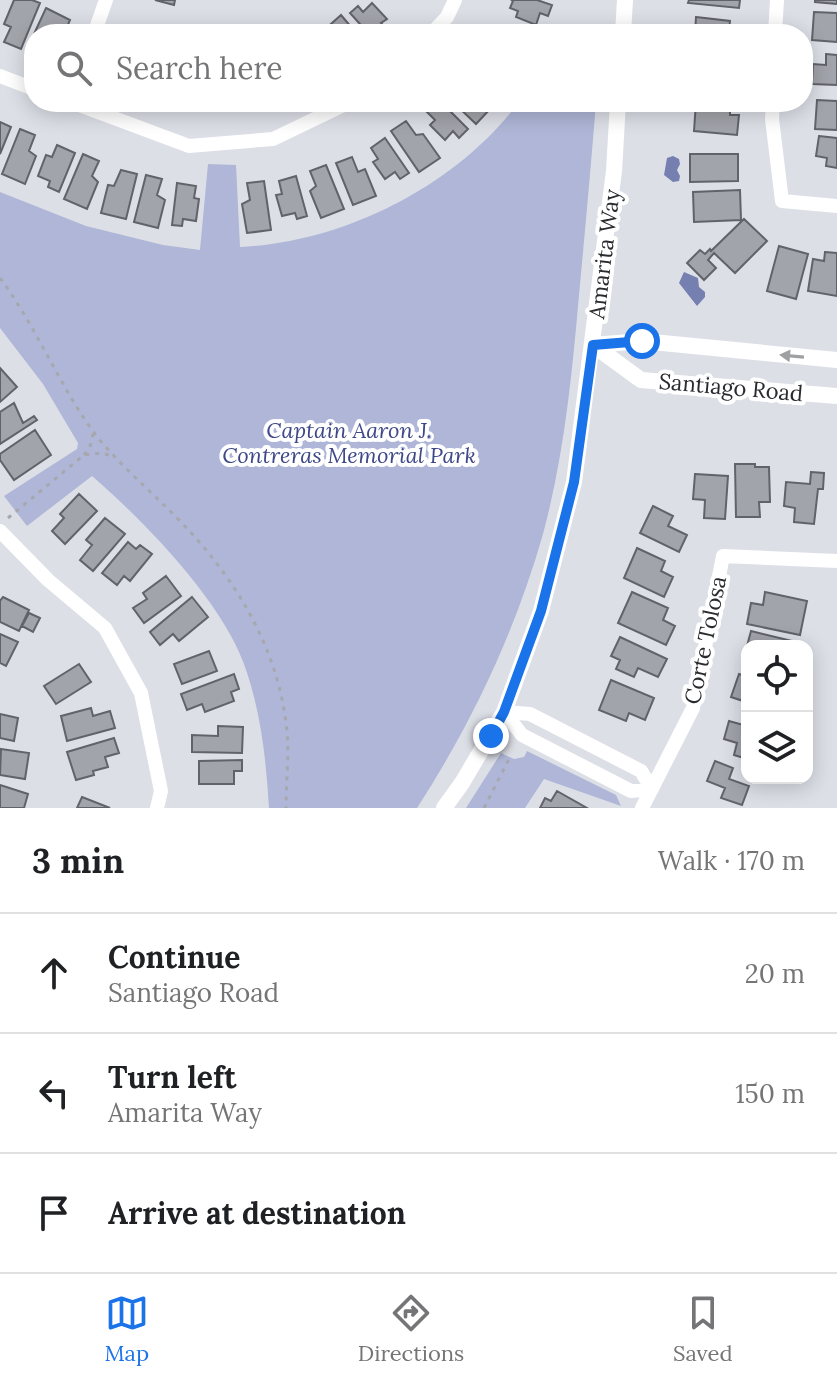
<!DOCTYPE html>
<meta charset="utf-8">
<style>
body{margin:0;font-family:Lora,serif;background:#f2f2f2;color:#202124}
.controls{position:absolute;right:24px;bottom:24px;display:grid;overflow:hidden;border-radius:16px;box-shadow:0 4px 20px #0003}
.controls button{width:72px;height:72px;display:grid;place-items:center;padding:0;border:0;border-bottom:2px solid #e0e0e0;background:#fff;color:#202124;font:40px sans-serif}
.stop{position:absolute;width:24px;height:24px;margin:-18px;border:6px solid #1a73e8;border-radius:50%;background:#fff}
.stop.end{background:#1a73e8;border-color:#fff;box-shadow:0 2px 8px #0008}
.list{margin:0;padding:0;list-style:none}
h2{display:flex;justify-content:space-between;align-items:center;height:104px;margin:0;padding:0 32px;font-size:34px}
h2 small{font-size:26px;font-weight:400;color:#757577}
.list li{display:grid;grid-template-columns:52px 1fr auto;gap:24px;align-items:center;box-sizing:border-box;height:120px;padding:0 32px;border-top:2px solid #e0e0e0}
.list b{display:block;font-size:30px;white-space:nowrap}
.list p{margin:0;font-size:26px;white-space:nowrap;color:#757577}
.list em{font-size:26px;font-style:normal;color:#757577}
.icon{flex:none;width:44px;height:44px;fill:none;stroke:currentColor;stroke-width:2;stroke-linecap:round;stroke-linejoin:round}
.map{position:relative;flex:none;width:837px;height:808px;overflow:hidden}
.search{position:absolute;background:#fff;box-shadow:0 4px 20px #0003;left:24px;right:24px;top:24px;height:88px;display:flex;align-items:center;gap:20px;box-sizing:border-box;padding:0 28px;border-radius:32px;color:#757577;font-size:30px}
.sheet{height:464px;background:#fff}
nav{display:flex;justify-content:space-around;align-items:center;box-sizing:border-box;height:112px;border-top:2px solid #e0e0e0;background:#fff;font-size:22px;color:#757577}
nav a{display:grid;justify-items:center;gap:4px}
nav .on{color:#1a73e8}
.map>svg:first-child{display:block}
.green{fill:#afb6d7}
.water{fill:#757fb0}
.building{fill:#a2a4ab;stroke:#62636a;stroke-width:2}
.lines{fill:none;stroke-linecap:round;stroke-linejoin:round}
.path{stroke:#a6a8ae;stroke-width:3;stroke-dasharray:4 6;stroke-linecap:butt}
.minor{stroke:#fff;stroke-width:14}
.tertiary{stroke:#fff;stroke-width:16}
.oneway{fill:#9fa0a1}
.route{stroke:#1a73e8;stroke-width:10}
.labels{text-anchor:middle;stroke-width:8;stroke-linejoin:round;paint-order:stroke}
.street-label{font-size:22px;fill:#2a2b2e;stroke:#fff}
.park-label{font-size:22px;font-style:italic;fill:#3e4888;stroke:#fff}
</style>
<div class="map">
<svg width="837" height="808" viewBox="0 0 837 808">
<rect width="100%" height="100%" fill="#dddfe7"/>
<path class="green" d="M519 102H596C591 166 585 231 579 295 572 375 564 456 543 534 515 632 472 723 417 808H269C266 759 261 711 244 664 220 599 144 521 92 476L27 526 4 496 77 449 78 443 43 384 0 328V192L86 226 163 245 200 250 208 164 236 165 240 247C344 242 456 186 519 102Z
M527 751 616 795 621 806 544 779 525 808H466L501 753 514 759 524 757Z"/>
<path class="water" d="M673 156 679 159 680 164 677 170 680 176 679 181 673 182 664 175 667 158Z
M684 272 698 278 699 287 705 292V297L697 306 679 283Z"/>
<path class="building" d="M14 0H32L40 3 21 49 4 42 11 27 4 24Z
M155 0H175L174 5Z
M511 0H537L552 5 548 16 540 13 536 25 516 17 518 11 510 8 513 1Z
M689 0H740L739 8 688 3Z
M815 0H837V4L815 2Z
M372 3 387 19 381 23 389 32 387 34H369L350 13 358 6 363 12Z
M46 8 70 20 64 34H34Z
M814 12 837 13V42L812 40Z
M341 15 357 34H324L322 32Z
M696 17 730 21 729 31 739 34H695Z
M494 26 507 34H489Z
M34 34V57L26 53Z
M826 54 837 55V85L812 84 813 64 826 65Z
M817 100 837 101V130L815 129Z
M243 102H262V104L245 107Z
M435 102H441L468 129 459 138 453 131 445 140 430 125 435 120 426 111Z
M453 102H485L491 108 476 124Z
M696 102 730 104V115H739L737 135 694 131Z
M406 121 416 135 423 134 440 158 419 172 391 131Z
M0 122 11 127 0 154Z
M20 129 35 135 29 151 36 156 25 184 2 174Z
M819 136 837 138V168L826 166 827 158 816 156Z
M385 138 409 173 400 179 395 172 385 179 373 162 378 159 371 148Z
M57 145 75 153 59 192 48 187 50 181 38 176 46 155 52 157Z
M83 154 99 161 92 176 98 182 87 209 64 199Z
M690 154H738V181L690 182Z
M352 157 358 172 365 169 376 196 353 205 336 163Z
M326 165 344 209 321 218 310 191 316 186 310 171Z
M121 170 137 174 126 219 101 213 108 185 114 186Z
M146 175 162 179 157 195 165 200 158 228 134 222Z
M296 176 307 216 297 219 295 213 282 216 276 195 282 194 279 181Z
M264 181 271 230 247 233 242 204 250 200 247 183Z
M177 183 196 186 194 198 199 199 196 221 183 219 182 226 172 225Z
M740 190 741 220 694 222 693 192Z
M744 219 767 241 735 273 714 253 708 260 716 268 704 280 687 263 700 250 705 254 710 249 711 251Z
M779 246 808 254 796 299 767 291Z
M825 252 837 253V296L808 291 813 259 824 261Z
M0 368 17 387 0 402Z
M14 403 23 423 34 416 37 420 0 444V412Z
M35 430 51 455 14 480 0 460V454Z
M735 464H755V467H769L770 502H759L760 517H736Z
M811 472 824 473 823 489H818L814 524 794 522 795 508 784 506 786 482 810 484Z
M695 474 728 476 725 519 704 518 705 500 693 499Z
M79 494 97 511 65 544 52 531 64 518 60 514Z
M653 506 673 516 668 526 687 535 679 552 640 533Z
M105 518 125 534 93 571 80 560 92 545 86 540Z
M128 542 136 549 140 545 152 554 130 581 124 576 117 585 102 573Z
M637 548 665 561 661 571 673 577 664 597 624 578Z
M166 576 181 596 144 623 133 608 147 599 143 593Z
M632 592 668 608 663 620 675 626 666 645 618 623Z
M765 592 807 601 800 635 747 624 751 603 763 605Z
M3 597 29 610 19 631 0 622V601Z
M192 597 208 617 179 641 173 634 160 645 150 632Z
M29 613 40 618 33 632 22 626Z
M751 631 792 641 791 646H747Z
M0 634 18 642 6 666 0 663Z
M620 637 667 659 658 677 638 668 634 677 616 669 620 660 611 656Z
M209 651 217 671 182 684 174 664Z
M79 664 91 682 56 704 44 686Z
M234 674 239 689 231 692 234 701 205 712 202 704 187 710 181 694Z
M739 674 747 677V712L743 711 746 702 731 697Z
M611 680 654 698 645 720 629 713 626 721 599 710Z
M91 708 93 716 110 711 115 728 67 741 61 716Z
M0 714 18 718 14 741 0 738Z
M729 721 747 726V759L734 755 737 743 724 739Z
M218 726 243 727 242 753 192 752V735L218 736Z
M114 738 119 753 105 757 108 767 93 771 94 775 76 780 67 752Z
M1 749 29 753 25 779 0 775Z
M242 760V771H234V784H199V761Z
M715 761 733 768 729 779 749 786 742 805 721 798 725 788 707 781Z
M0 785 28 794 24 808H0Z
M557 791 587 808H540L545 798 551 801Z
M82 797 110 808H77Z"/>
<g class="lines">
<path class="path" d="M0 278C36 326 60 387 95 434 118 463 146 487 172 513 229 569 276 641 286 723 290 750 286 780 286 808
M84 455 90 447 93 434
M8 518 84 455 101 453 113 456
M484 808 510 757"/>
<path class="minor" d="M94 34 106 0
M431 34 447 17 455 0
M775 34 777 0
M0 76 34 89
M71 102 189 146 273 139 350 102
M773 102 772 119 782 201 837 206
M0 531 48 580 105 628 141 693 161 791 157 808
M504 712 530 714 641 771 652 789 631 791 522 735Z
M642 808 693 708 723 556 837 561"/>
<path class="tertiary" d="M623 34 625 0
M593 345 641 380 837 396
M593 345 642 341 837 360
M444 808 462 783 504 712 541 611 574 482 614 171 618 102"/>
</g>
<defs><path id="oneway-solid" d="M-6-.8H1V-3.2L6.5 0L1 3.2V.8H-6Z" transform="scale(2)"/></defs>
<use class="oneway" href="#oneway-solid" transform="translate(792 356) rotate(-175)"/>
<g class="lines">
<path class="route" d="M491 736 504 712 541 611 574 482 593 345 642 341"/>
</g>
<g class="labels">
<g class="street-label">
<text transform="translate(604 254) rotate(-83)" y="8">Amarita Way</text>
<text transform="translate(731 387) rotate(5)" y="8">Santiago Road</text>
<text transform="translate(705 640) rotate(-78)" y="8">Corte Tolosa</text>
</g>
<g class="park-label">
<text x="349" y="438">Captain Aaron J.<tspan x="349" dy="25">Contreras Memorial Park</tspan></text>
</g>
</g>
</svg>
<div class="controls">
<button><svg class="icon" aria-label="locate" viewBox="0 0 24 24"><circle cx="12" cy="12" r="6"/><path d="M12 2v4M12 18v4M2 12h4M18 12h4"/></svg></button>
<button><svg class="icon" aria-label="layers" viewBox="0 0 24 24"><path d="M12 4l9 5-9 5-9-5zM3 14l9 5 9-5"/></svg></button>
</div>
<div class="stop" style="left:642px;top:341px"></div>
<div class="stop end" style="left:491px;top:736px"></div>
<div class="search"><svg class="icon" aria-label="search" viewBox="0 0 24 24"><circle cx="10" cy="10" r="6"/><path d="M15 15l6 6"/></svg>Search here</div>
</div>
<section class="sheet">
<h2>3 min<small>Walk · 170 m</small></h2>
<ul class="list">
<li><svg class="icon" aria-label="ahead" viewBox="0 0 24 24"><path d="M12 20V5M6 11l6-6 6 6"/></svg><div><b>Continue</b><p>Santiago Road</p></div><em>20 m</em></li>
<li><svg class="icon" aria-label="left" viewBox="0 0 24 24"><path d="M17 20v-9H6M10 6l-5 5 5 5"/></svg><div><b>Turn left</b><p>Amarita Way</p></div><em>150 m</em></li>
<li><svg class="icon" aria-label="arrive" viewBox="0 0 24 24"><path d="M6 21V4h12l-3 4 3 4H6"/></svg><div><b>Arrive at destination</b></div></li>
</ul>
</section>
<nav>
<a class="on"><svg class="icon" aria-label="map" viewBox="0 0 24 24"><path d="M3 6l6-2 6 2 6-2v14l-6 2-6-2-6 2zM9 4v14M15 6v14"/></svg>Map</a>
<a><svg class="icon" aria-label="directions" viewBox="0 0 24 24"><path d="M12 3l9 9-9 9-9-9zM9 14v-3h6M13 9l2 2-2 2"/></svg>Directions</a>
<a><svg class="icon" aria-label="saved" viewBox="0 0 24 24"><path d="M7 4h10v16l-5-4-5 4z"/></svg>Saved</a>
</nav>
